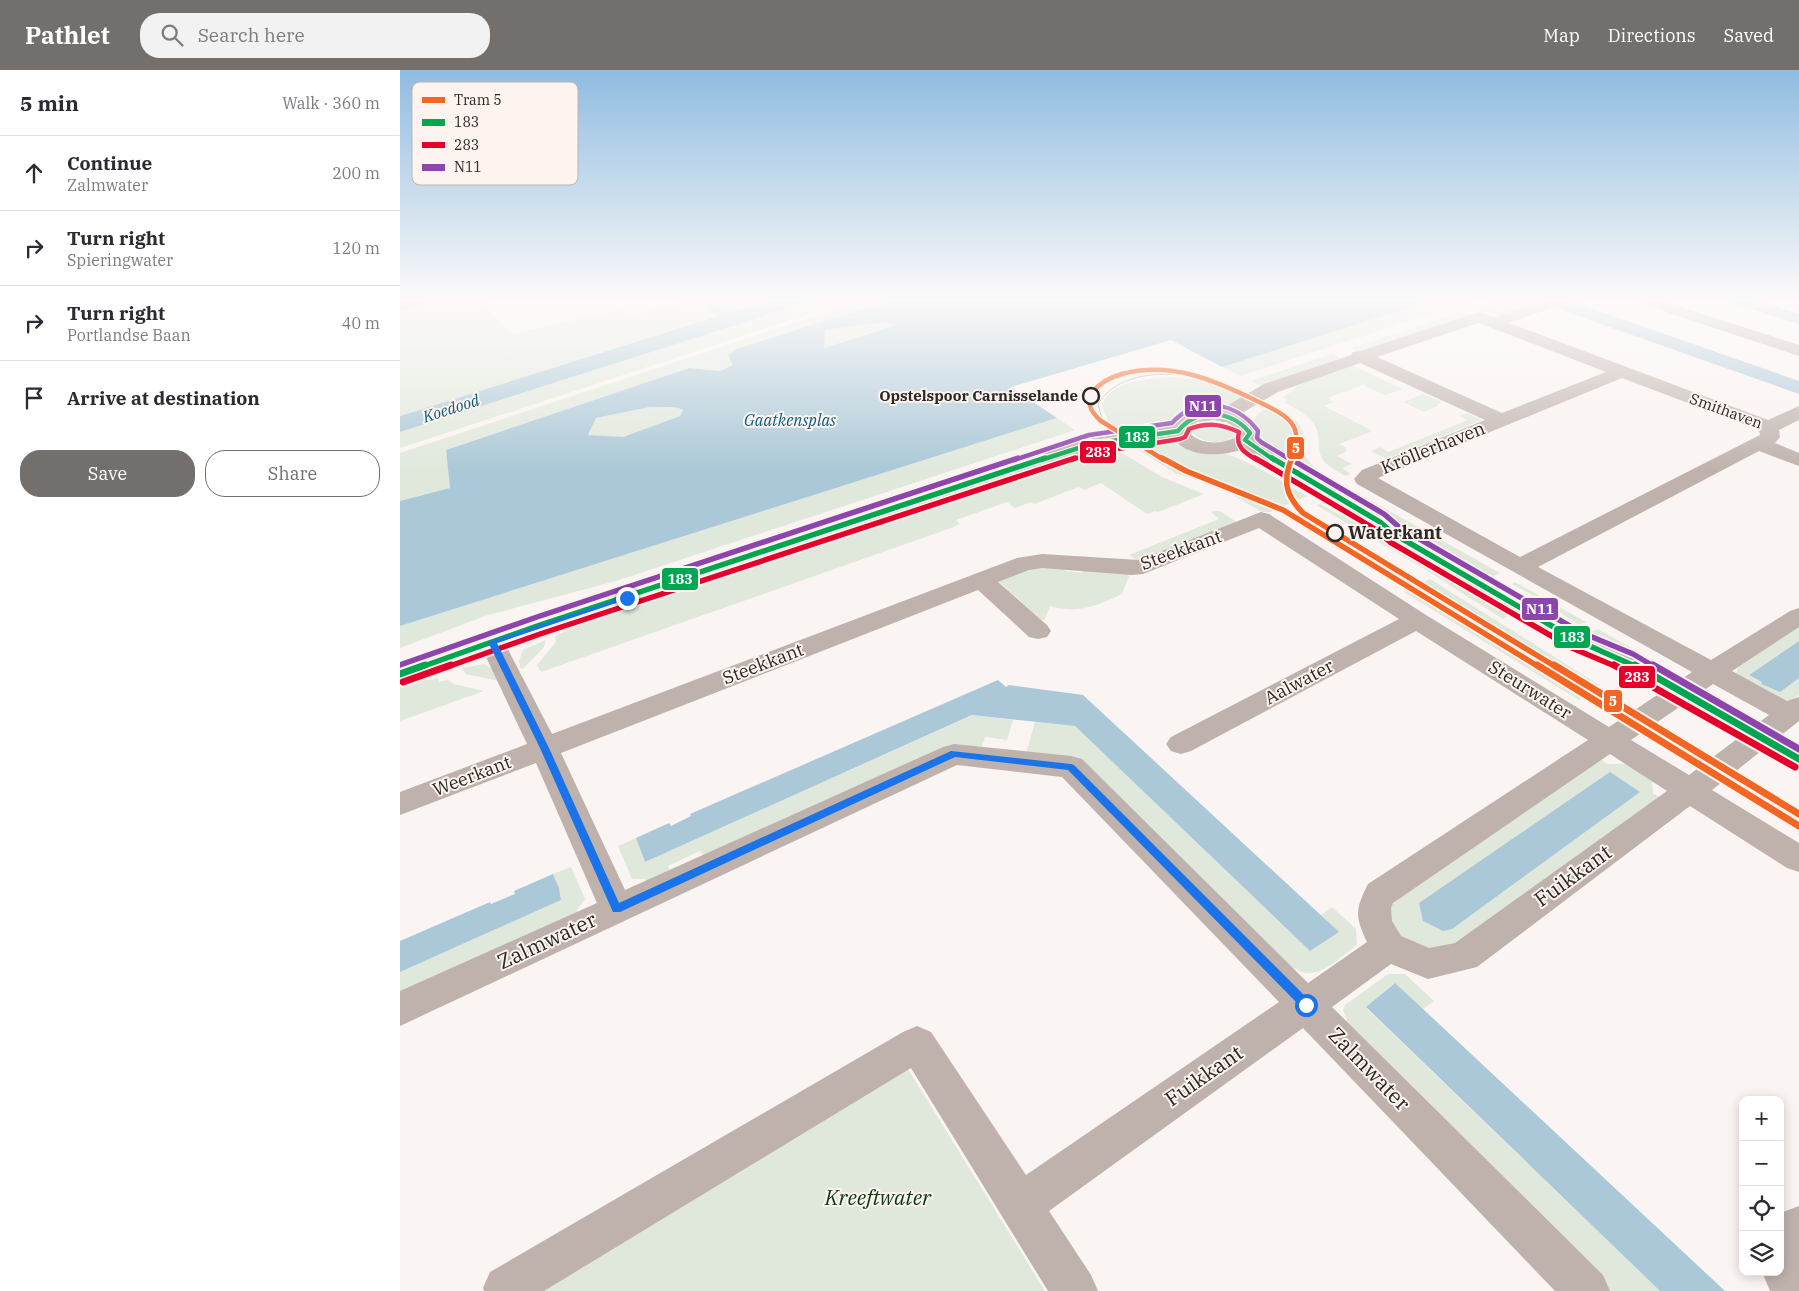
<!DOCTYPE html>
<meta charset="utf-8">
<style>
body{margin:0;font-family:"IBM Plex Serif",serif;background:#f2f2f3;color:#2b2b33}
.controls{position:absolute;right:15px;bottom:15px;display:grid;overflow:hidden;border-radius:10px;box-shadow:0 2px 12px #0003}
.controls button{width:45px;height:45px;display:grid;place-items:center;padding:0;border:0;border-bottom:1px solid #e1e1e2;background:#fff;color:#2b2b33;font:25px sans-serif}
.stop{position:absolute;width:15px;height:15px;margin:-11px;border:4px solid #1a73e8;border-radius:50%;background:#fff}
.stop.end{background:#1a73e8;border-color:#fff;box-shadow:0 1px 5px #0008}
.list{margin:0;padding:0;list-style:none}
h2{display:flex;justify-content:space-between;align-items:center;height:65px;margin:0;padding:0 20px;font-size:21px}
h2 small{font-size:16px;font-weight:400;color:#7c7c81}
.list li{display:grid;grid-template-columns:32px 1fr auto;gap:15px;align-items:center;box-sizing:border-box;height:75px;padding:0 20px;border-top:1px solid #e1e1e2}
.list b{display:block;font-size:19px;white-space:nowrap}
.list p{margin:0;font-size:16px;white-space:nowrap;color:#7c7c81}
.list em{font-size:16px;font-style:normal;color:#7c7c81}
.actions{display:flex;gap:10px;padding:15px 20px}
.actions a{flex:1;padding:11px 0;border:1px solid #736f6d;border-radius:20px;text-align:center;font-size:18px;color:#736f6d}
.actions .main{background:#736f6d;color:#fff}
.icon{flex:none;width:28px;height:28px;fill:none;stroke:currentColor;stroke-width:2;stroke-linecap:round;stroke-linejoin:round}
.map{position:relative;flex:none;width:1399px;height:1221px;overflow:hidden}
header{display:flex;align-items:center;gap:30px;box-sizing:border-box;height:70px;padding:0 25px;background:#736f6d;color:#fff}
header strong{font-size:24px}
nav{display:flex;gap:28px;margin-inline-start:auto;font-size:18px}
.search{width:350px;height:45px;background:#f2f2f3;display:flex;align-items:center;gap:12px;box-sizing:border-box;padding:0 18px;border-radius:20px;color:#7c7c81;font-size:19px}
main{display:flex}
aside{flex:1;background:#fff}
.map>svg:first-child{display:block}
.green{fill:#e0e8dc}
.water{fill:#aac8d7;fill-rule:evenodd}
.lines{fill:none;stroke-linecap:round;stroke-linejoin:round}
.street{fill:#bfb2ad;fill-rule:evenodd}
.secondary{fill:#beb1ab;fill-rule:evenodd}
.tram{stroke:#beb5b2;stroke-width:1}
.bus-1-far2-casing{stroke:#fdf3ef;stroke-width:7}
.bus-1-far1-casing{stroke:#fdf3ef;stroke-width:9}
.bus-1-casing{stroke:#fdf3ef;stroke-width:11}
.bus-2-far2-casing{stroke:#fdf3ef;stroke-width:7}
.bus-2-far1-casing{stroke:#fdf3ef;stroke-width:9}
.bus-2-casing{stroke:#fdf3ef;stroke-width:11}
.bus-3-far2-casing{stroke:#fdf3ef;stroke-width:7}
.bus-3-far1-casing{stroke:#fdf3ef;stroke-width:9}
.bus-3-casing{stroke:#fdf3ef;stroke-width:11}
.bus-1-far2{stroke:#00a651;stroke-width:4.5}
.bus-1-far1{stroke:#00a651;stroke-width:5.5}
.bus-1{stroke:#00a651;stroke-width:7}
.bus-2-far2{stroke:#e4002b;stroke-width:4.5}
.bus-2-far1{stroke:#e4002b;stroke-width:5.5}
.bus-2{stroke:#e4002b;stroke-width:7}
.bus-3-far2{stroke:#8e44ad;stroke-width:4.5}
.bus-3-far1{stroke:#8e44ad;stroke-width:5.5}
.bus-3{stroke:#8e44ad;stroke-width:7}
.tram-1-far2-casing{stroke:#fdf3ef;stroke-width:7}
.tram-1-far1-casing{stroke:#fdf3ef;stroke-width:9}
.tram-1-casing{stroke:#fdf3ef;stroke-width:11}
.tram-1-far2{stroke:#f26522;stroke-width:4.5}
.tram-1-far1{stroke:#f26522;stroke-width:5.5}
.tram-1{stroke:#f26522;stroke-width:7}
.route{fill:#1a73e8}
.stop-dot{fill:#fdf3ef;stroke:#2b2826;stroke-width:2.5}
.labels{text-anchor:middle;stroke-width:4;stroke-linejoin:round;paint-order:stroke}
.far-stop-label{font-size:15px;font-weight:bold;fill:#2b2826;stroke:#fdf3ef;text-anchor:end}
.far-street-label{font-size:15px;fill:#2b2826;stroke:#fdf3ef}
.far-water-label{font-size:16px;font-style:italic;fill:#095c7d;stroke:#fdf3ef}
.street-label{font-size:18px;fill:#2b2826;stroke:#fdf3ef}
.stop-label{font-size:18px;font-weight:bold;fill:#2b2826;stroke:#fdf3ef;text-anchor:start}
.near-street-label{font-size:21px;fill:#2b2826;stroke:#fdf3ef}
.near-park-label{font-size:21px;font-style:italic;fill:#053b11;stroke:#fdf3ef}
.key{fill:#fdf3ef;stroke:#beb6b3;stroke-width:1}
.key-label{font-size:14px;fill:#2b2826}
.line-badge{stroke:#fdf3ef;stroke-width:2}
.badge-label{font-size:14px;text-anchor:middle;font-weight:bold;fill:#fff}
</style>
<header>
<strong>Pathlet</strong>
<div class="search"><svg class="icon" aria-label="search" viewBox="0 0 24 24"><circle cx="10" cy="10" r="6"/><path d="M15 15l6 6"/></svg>Search here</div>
<nav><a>Map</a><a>Directions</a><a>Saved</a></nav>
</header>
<main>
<aside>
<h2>5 min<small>Walk · 360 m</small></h2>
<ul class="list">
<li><svg class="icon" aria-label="ahead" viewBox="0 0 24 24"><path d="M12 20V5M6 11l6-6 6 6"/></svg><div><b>Continue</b><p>Zalmwater</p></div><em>200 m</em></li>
<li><svg class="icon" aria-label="right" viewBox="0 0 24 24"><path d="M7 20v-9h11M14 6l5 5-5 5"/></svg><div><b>Turn right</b><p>Spieringwater</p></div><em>120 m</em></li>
<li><svg class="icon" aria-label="right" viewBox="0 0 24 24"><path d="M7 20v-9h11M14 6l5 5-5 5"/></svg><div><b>Turn right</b><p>Portlandse Baan</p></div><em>40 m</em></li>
<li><svg class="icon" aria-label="arrive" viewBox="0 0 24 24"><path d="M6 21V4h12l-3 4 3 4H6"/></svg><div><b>Arrive at destination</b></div></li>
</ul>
<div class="actions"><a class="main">Save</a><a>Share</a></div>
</aside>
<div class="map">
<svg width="1399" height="1221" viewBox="0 0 1399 1221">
<rect width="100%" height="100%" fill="#faf4f2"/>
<path class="green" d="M40 231H82L112 264 224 239 231 245 291 231H299L319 245 0 346V240Z
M306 231H369L325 243Z
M411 231H449L0 378V362Z
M460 231H489L339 278 333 295 320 301 289 298 46 380 50 418 0 431V383Z
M1031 231H1073L1069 233 1072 235 1047 238 841 306 822 297Z
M1098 231H1136L1139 232 1097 246 1078 239Z
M1061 242 1071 245 958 283 953 279 955 277Z
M487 252 494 255 423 278 425 260Z
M932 284 940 288 889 306 865 317 851 311Z
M949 294 1003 319 985 325 963 315 928 328 934 332 924 336 973 361 939 374 947 378 945 380 947 381 937 386 952 394 942 398 951 404 946 406C937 401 922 394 920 383 918 374 920 365 915 356 909 345 895 338 884 332L887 329 883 327 907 310Z
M772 307 806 311 849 329C815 347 765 357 727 365 714 358 704 349 702 334 713 310 749 309 772 307Z
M1023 324 1042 332 1036 335 1038 336 1024 342 1003 332Z
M872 335C887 343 904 351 905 371 905 378 904 384 908 390 914 400 927 406 937 412V414L930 417 863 379C858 372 850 357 855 348 858 342 867 338 872 335Z
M250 337C261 338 274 335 283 340L280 346 223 367 188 366 196 348Z
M1067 343 1082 350 987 389 971 381 980 377 988 382 1068 350 1059 346Z
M657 348 675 360 216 511 85 546 0 578V556Z
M811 351 830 354 837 361 836 365C825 375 803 374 793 363L792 359 799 353Z
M691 365 696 369 185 535 140 543 143 540 212 523Z
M765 374C822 372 861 399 907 426L870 442H862L819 417 777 404 737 379Z
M712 381 714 383H722L762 407 804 424 758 442 755 441 747 444 701 413 684 420 679 417 634 434 631 432 615 438 607 432 556 450 560 454 551 458 141 602 137 595 156 572 155 566 228 534 655 391 674 386Z
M952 420 1100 503 1091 507 1048 488 942 425Z
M920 434 997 475 1006 485 1108 546 1103 549 1023 498 916 435Z
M816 441H820L838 453 741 493 729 485 819 449 811 442Z
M634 496 666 498 665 501 682 503 683 500 727 504 729 506 722 524C697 536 678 544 650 536L645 549 642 550 598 511Z
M1030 509 1201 616 1179 630 1004 522Z
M1115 512 1186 552 1178 555 1147 533 1112 514Z
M1399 556V571L1349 605 1363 612 1362 614 1380 621 1399 608V625L1391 631 1377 630 1336 604 1338 597Z
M1198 559 1247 587 1242 590 1189 563Z
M146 570 144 577 123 599 120 598 119 591 123 580Z
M84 594 93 599 99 611 66 604 62 598Z
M38 608 39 612 48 610 54 614 84 621 0 651V614Z
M573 645 613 650 607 670 585 667 581 679 305 788 300 781 268 796 272 804 248 815 245 809H232L218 776 236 768 245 792Z
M635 652 675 656 910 881 938 862 921 845 932 837 956 859 957 875C940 887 914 915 895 898L889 902 685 699 626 684Z
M1201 689 1207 694H1226L1252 711 1253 723 1261 728 1046 883 1005 875 990 855 991 831Z
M171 797 185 829 177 840 179 847 0 929V902L161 830 159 818 153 804Z
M988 904H1005L1034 931 1023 939 994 913 966 938 1260 1221H1207L940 954 947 950 943 940 945 935Z
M508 999 645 1221H141Z"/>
<path class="water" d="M299 231H306L325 243 369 231H411L0 362V346L318 246Z
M489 231H1031L822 297 771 270 611 317 657 348 0 556V431L50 418 46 380 289 298 320 301 333 295 328 285 339 278ZM487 252 493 256 424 278 425 260ZM250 337C260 338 274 335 283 340L280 346 223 367 188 365 196 348Z
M1136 231H1170L1399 311V324Z
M1326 231H1357L1399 244V254Z
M1399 571V608L1380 622 1361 614 1362 612 1349 605Z
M598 610 606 617 609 615 683 625 939 862 910 881 675 656 572 645 245 792 236 768 269 753 271 756 291 746 290 744Z
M1210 702 1240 722 1052 859 1043 861 1023 851 1019 833Z
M153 804 159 818 161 830 0 902V871L90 832 91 834 115 824 114 821Z
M995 913 1023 939 1325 1221H1260L966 937Z"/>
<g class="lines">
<path class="street" d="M0 231H30L28 234 0 241Z
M1142 231H1165L1163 234 1109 253 1368 350 1399 336V350L1379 360 1380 367 1375 373 1399 383V396L1359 381 1138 497 1311 590 1390 541 1399 538V557L1332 601 1387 631 1399 627V651L1312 720 1399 773V802L1387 798 1290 736 1077 897 1028 909 991 894 932 937 1203 1205 1210 1221H1155L903 958 649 1141 691 1205 698 1221H648L511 998 144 1221H84L83 1218 90 1202 503 962 517 956 531 962 626 1105 879 932 662 707 557 695 0 956V921L197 833 136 693 0 745V722L127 674 79 572 83 566 92 564 101 566 152 664 617 488 642 484 739 490 861 442 869 444 1026 545 1209 657 1292 602 957 414 954 409 962 400 1085 350 960 293 878 322 830 350 823 352 816 350 813 346 816 342 864 314 951 285 953 282 961 281 1078 242 1094 247ZM1078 253 1087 256 1206 302 1102 343 977 287ZM1222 308 1359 360 1360 365 1120 487 978 408ZM859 458 999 549 771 667 766 674 771 681 781 684 791 681 1016 561 1188 670 968 814C955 840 955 846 967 872L908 913 682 689 671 686 554 674 543 677 225 820 161 683 578 520 629 567 638 569 647 567 651 561 647 555 598 512 629 500 642 498 731 505 743 504ZM1313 614 1369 645 1289 705 1231 670ZM1210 684 1267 721 1055 873 1029 878 1001 866 992 851 991 838 993 833Z
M1240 231H1263L1399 275V286L1242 234Z
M1399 1136V1221H1370L1362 1202H1380V1146L1383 1142Z"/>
<path class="secondary" d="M801 339C822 338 846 339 859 358L857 370 863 375 988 447 1002 459 1185 564 1239 586 1399 676V699L1388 696 1219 598 1167 576 986 469 972 457 843 379C822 387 787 388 773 368L694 380 650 393 149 560 0 613V595L131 550 684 370 769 356 784 343ZM814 350 826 352 839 359V365C825 375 799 376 788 361L797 352Z"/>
<path class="tram" d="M719 363 702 348 698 334C725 291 799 302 839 321"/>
<g class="bus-1-far2-casing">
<path id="bus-1-far2" d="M641 390 691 374 778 361C798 337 831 340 850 363L845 370 874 390"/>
</g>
<g class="bus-1-far1-casing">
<path id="bus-1-far1" d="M872 388 980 452 994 464 1176 570 1237 597
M21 597 140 555 645 388"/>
</g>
<g class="bus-1-casing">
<path id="bus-1" d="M1235 595 1399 689
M0 604 25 595"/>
</g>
<g class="bus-2-far2-casing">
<path id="bus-2-far2" d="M671 390 693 383 780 369 785 367 789 359C808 352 821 354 839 362 835 377 845 383 857 390"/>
</g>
<g class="bus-2-far1-casing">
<path id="bus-2-far1" d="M855 388 975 459 990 472 1172 578 1217 597
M47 597 143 563 675 388"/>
</g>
<g class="bus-2-casing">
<path id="bus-2" d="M1214 595 1395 697
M3 612 51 595"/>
</g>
<g class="bus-3-far2-casing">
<path id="bus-3-far2" d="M614 390 689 365 772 353C797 325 837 332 858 361L857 368 861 372 891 390"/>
</g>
<g class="bus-3-far1-casing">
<path id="bus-3-far1" d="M889 388 984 444 999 457 1180 562 1233 584 1255 597
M0 595 137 547 618 388"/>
</g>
<g class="bus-3-casing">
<path id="bus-3" d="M1253 595 1399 679"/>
</g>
<use href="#bus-1-far2" class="bus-1-far2"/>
<use href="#bus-1-far1" class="bus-1-far1"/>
<use href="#bus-1" class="bus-1"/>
<use href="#bus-2-far2" class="bus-2-far2"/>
<use href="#bus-2-far1" class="bus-2-far1"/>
<use href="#bus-2" class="bus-2"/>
<use href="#bus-3-far2" class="bus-3-far2"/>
<use href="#bus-3-far1" class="bus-3-far1"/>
<use href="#bus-3" class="bus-3"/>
<g class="tram-1-far2-casing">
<path id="tram-1-far2" d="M764 390 701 351C691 342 686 334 693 322 700 312 711 307 722 304 771 291 814 310 857 331 886 345 907 354 891 390"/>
</g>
<g class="tram-1-far1-casing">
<path id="tram-1-far1" d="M762 388 786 401 883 440 1139 597
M892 388C882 411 886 426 903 443L1156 597"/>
</g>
<g class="tram-1-casing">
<path id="tram-1" d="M1137 595 1399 756
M1154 595 1399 744"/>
</g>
<use href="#tram-1-far2" class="tram-1-far2"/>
<use href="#tram-1-far1" class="tram-1-far1"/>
<use href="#tram-1" class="tram-1"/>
</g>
<linearGradient id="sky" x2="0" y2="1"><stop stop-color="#8fbce1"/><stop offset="0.57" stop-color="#fdfaf9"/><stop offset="1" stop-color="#fdfaf9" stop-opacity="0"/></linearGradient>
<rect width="1399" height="402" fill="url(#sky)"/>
<path class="route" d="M224 527 231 528 97 573 149 678 219 833 551 681 671 694 674 695 910 931 911 935 910 938H902L668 700 555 687 220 842H213L140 678 88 572Z"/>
<g class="stop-dot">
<circle cx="691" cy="326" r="8"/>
<circle cx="935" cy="463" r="8"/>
</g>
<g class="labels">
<g class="far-stop-label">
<text x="678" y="331">Opstelspoor Carnisselande</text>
</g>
<g class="far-street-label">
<text transform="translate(1326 341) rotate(20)" y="5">Smithaven</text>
</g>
<g class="far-water-label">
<text transform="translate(51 338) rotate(-18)" y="6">Koedood</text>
<text x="390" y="356">Gaatkensplas</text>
</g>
<g class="street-label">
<text transform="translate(1033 378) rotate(-22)" y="6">Kröllerhaven</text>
<text transform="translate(781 480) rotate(-20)" y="6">Steekkant</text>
<text transform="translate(363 594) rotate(-21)" y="6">Steekkant</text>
<text transform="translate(899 612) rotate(-28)" y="6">Aalwater</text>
<text transform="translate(1130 620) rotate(32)" y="6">Steurwater</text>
<text transform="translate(72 706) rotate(-21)" y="6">Weerkant</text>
</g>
<g class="stop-label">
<text x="948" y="469">Waterkant</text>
</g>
<g class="near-street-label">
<text transform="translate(1173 806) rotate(-36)" y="7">Fuikkant</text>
<text transform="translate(147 871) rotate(-25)" y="7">Zalmwater</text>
<text transform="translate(969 999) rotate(46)" y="7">Zalmwater</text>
<text transform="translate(804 1006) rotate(-35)" y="7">Fuikkant</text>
</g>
<g class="near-park-label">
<text x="478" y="1135">Kreeftwater</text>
</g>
</g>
<rect x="12" y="12" width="166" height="103" rx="8" class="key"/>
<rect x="22" y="27" width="23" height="6" fill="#f26522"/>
<rect x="22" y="49" width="23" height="7" fill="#00a651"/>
<rect x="22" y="72" width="23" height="6" fill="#e4002b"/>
<rect x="22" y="94" width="23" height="7" fill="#8e44ad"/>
<g class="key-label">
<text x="54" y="35">Tram 5</text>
<text x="54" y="57">183</text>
<text x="54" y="80">283</text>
<text x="54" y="102">N11</text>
</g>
<g class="line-badge">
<rect x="784" y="324" width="38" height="24" rx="5" fill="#8e44ad"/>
<rect x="718" y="355" width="38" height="24" rx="5" fill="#00a651"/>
<rect x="886" y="366" width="19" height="24" rx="5" fill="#f26522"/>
<rect x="679" y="370" width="38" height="24" rx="5" fill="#e4002b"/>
<rect x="261" y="497" width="38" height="24" rx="5" fill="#00a651"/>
<rect x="1121" y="527" width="38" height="24" rx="5" fill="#8e44ad"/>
<rect x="1153" y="555" width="38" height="24" rx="5" fill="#00a651"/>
<rect x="1218" y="595" width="38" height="24" rx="5" fill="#e4002b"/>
<rect x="1203" y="619" width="20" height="24" rx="5" fill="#f26522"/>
</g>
<g class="badge-label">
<text x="803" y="341">N11</text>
<text x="737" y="372">183</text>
<text x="896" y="383">5</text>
<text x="698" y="387">283</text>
<text x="280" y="514">183</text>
<text x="1140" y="544">N11</text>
<text x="1172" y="572">183</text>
<text x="1237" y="612">283</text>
<text x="1213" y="636">5</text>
</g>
</svg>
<div class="controls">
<button>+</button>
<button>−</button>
<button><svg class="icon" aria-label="locate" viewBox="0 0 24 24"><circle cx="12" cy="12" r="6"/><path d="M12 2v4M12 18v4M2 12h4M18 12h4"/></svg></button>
<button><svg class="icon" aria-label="layers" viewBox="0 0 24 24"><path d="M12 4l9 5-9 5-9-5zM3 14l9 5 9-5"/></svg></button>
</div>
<div class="stop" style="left:906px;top:935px"></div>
<div class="stop end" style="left:227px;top:528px"></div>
</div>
</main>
